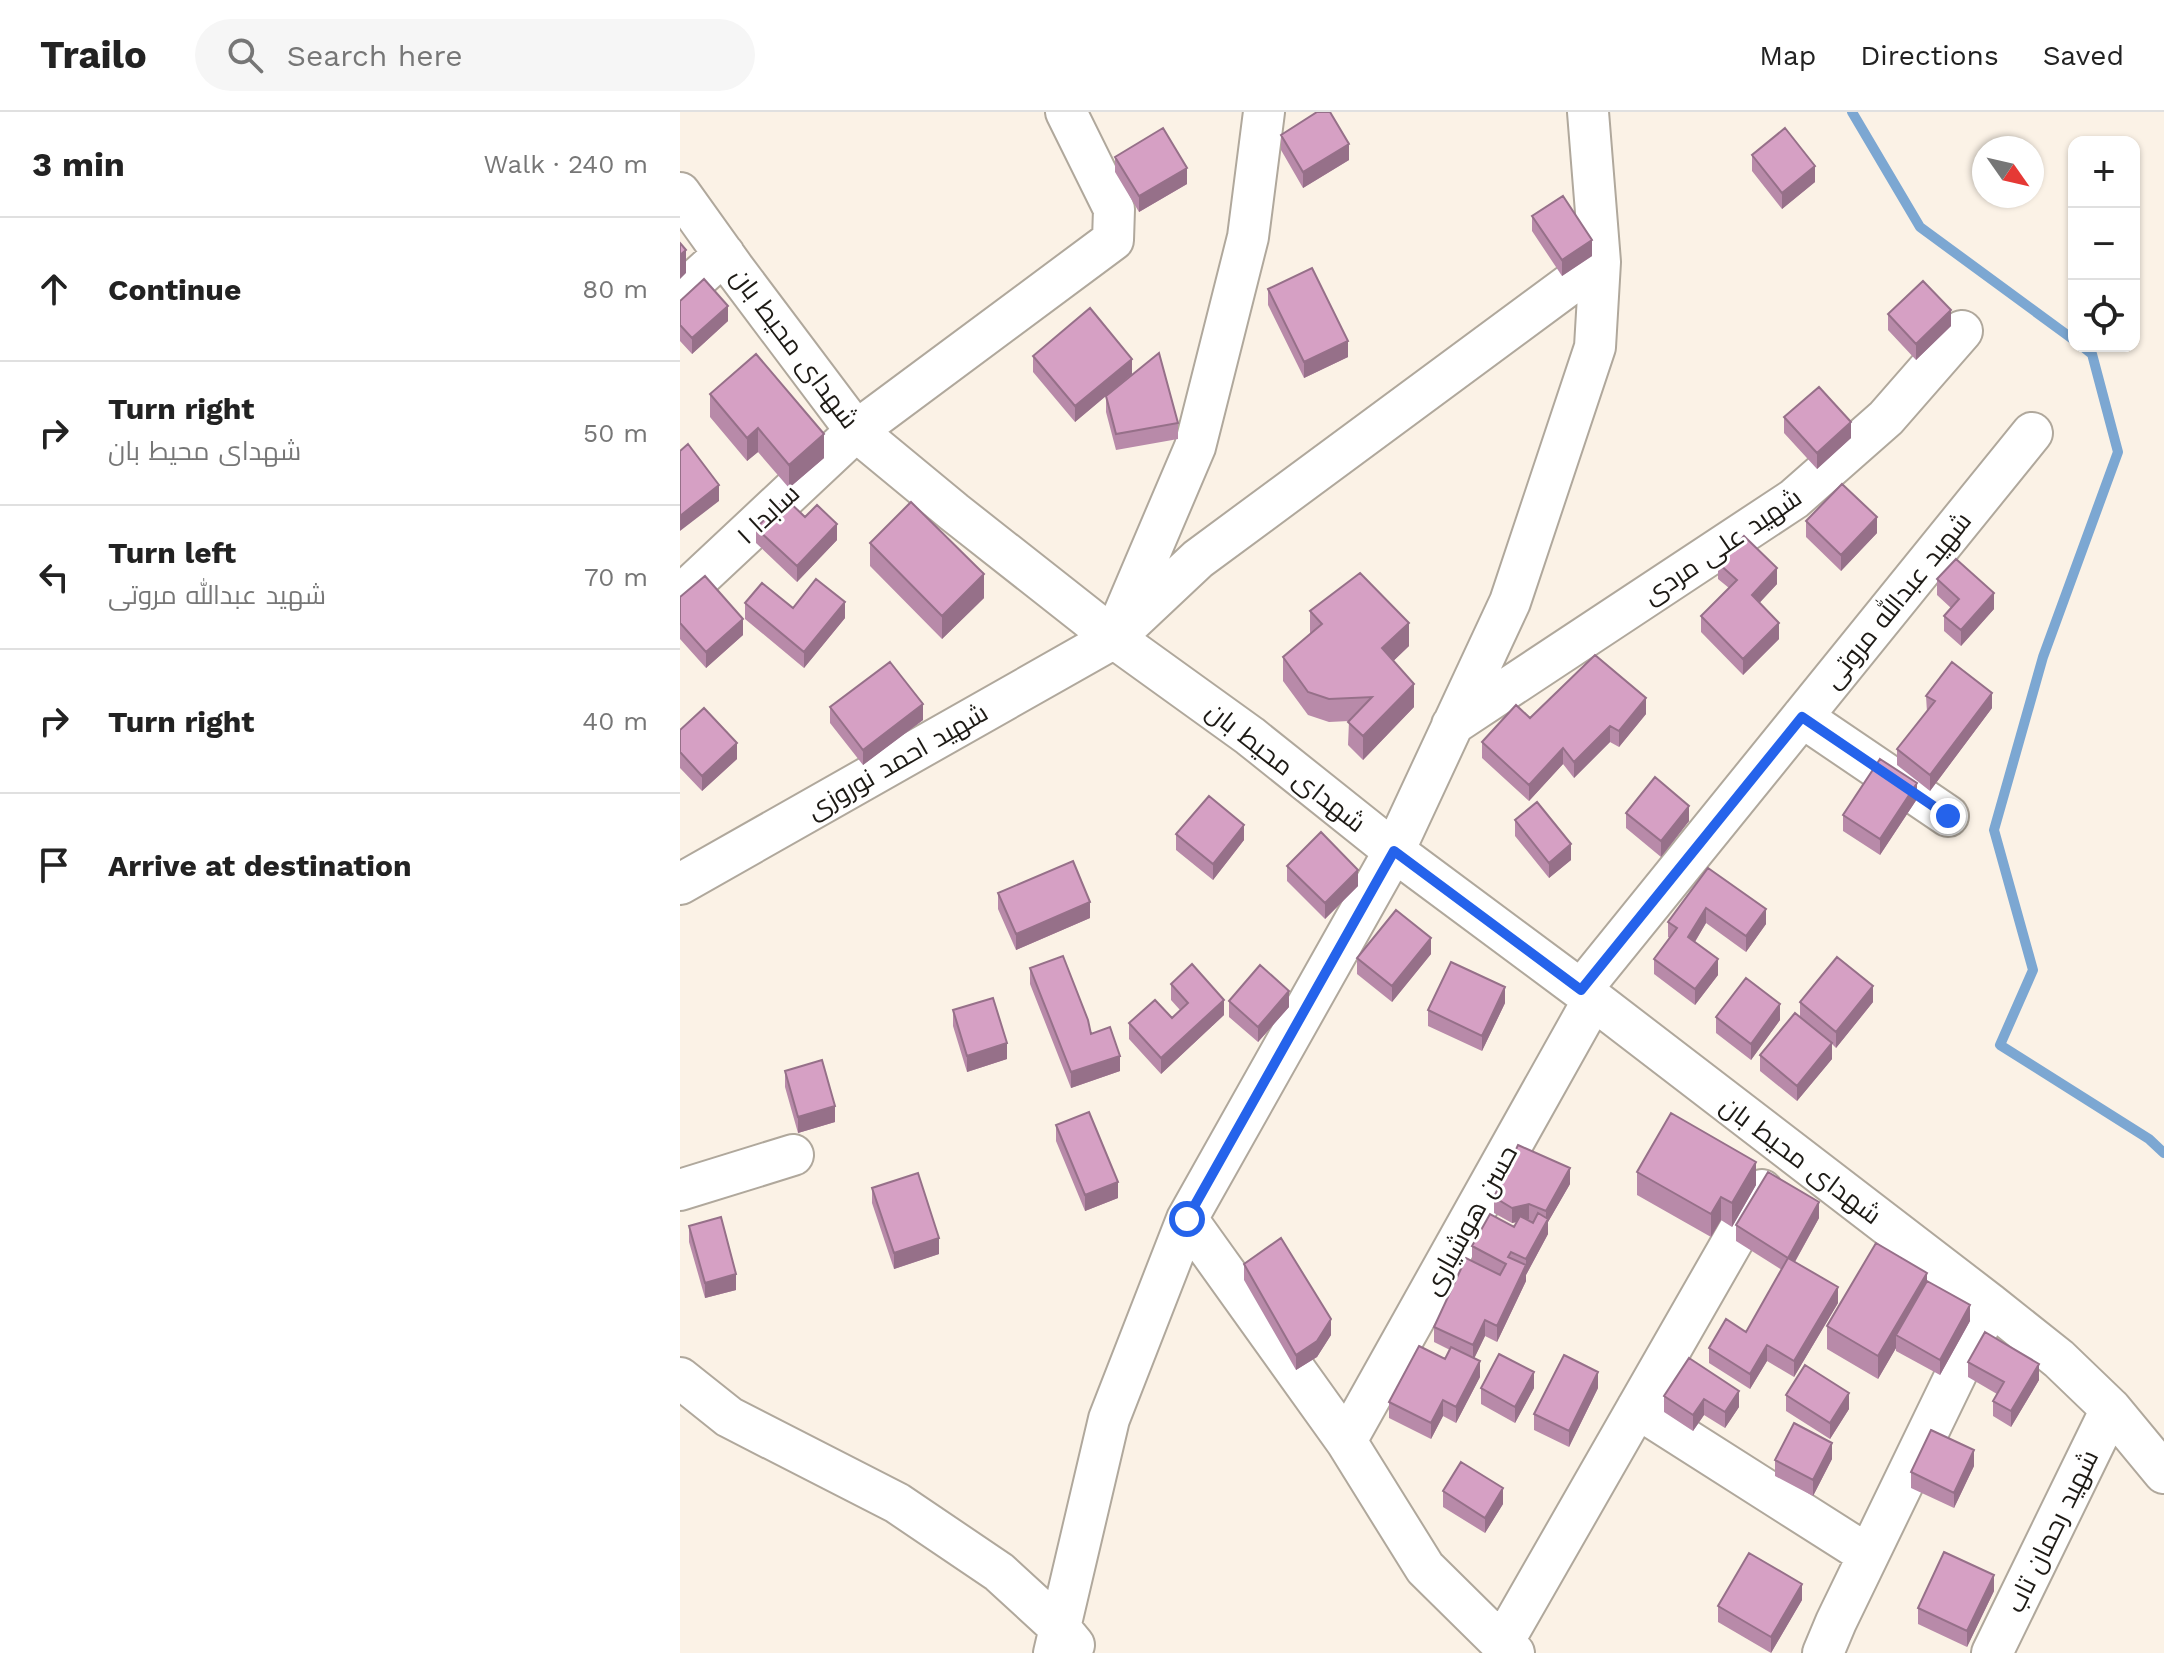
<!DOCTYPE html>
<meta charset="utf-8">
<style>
body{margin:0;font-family:"Work Sans",Cairo,sans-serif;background:#f6f6f6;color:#222}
.controls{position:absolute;right:24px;top:24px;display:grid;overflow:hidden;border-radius:16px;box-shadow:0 2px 6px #0004}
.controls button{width:72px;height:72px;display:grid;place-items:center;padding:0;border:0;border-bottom:2px solid #e0e0e0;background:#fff;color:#222;font:40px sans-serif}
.compass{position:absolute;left:1292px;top:24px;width:72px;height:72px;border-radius:50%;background:#fff;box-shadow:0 2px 6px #0004;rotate:124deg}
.stop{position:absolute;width:24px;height:24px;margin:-18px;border:6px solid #2563eb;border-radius:50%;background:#fff}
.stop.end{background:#2563eb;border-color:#fff;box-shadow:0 2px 8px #0008}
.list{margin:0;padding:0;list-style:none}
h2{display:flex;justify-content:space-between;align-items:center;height:104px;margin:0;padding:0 32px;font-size:34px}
h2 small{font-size:26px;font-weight:400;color:#767676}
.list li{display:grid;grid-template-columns:52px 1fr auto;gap:24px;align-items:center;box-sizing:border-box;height:144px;padding:0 32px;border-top:2px solid #e0e0e0}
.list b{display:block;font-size:30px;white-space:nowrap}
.list p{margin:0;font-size:26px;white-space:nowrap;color:#767676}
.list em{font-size:26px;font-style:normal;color:#767676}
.icon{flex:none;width:44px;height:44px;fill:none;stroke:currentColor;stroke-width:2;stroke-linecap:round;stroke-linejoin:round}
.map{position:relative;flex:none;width:1484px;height:1541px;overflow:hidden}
header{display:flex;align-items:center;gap:48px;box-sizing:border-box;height:112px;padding:0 40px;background:#fff;border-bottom:2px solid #e0e0e0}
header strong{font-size:38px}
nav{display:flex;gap:44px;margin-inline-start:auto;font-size:28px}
.search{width:560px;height:72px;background:#f6f6f6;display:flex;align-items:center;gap:20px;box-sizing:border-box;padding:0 28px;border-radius:44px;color:#767676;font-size:30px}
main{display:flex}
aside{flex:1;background:#fff}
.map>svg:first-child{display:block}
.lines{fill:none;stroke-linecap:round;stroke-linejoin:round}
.stream{stroke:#7ca7d2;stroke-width:10}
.street-casing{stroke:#b0a89c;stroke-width:44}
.street{stroke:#fff;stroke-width:40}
.wall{fill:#b88aa9}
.shaded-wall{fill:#967089}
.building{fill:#d6a0c4;stroke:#967089;stroke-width:2}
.route{stroke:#2563eb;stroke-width:10}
.labels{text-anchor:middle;stroke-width:6;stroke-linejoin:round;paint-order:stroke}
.street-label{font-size:26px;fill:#1d1a15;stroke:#fff}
</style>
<header>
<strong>Trailo</strong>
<div class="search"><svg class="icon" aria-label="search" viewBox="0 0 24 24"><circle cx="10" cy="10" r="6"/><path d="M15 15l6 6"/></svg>Search here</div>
<nav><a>Map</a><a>Directions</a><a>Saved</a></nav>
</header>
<main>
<aside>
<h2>3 min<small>Walk · 240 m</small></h2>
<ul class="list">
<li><svg class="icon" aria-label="ahead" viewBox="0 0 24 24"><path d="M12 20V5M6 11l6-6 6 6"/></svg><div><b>Continue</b></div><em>80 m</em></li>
<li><svg class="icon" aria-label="right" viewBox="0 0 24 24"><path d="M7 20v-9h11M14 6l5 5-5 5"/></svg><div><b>Turn right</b><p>شهدای محیط بان</p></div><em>50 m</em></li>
<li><svg class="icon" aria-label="left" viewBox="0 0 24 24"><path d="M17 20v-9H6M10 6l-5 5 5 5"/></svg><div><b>Turn left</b><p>شهید عبدالله مروتی</p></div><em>70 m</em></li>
<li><svg class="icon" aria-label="right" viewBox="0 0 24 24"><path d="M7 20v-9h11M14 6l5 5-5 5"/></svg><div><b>Turn right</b></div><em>40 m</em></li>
<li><svg class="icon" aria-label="arrive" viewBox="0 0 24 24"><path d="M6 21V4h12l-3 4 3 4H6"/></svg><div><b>Arrive at destination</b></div></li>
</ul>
</aside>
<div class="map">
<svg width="1484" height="1541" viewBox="0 0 1484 1541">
<rect width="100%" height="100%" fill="#fbf2e6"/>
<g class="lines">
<path class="stream" d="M1172 0 1240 115 1394 228
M1402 234 1412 242 1438 340 1363 545 1314 718 1353 858 1320 933 1469 1027 1484 1041"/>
<g class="street-casing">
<path id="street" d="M0 81 55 158 176 319 274 400 434 526 570 624 714 739 901 878 1310 1192 1379 1247 1431 1297 1484 1361
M0 182 44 142
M0 484 176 319 433 128 434 97 386 0
M440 511 515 335 568 125 584 0
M1122 605 1268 704
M772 613 1114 387 1206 306 1282 219
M0 772 434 526 518 447 920 150
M901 878 1352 321
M0 1078 113 1043
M507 1107 666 1329 745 1456 822 1532 834 1541
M0 1266 49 1305 217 1391 319 1460 380 1516 394 1533
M957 1296 1188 1443
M666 1329 913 888
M822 1532 1082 1078
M374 1541 429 1307 507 1107 714 739 830 490 915 235 920 150 908 0
M1143 1541 1156 1510 1310 1192
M1312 1541 1431 1297"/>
</g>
<use href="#street" class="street"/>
</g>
<path class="wall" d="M601 23 669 48 623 76 601 38Z
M1072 43 1135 70 1102 97 1072 59Z
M435 45 507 72 459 100 435 60Z
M852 104 912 144 882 164 852 119Z
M588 177 668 245 624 266 588 193Z
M0 189 48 209 12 242 0 229Z
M1208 202 1271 214 1236 248 1208 218Z
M353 244 452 262 395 310 353 260Z
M30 282 144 346 109 376 78 340 67 349 30 305Z
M426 284 498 311V327L436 338 426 300Z
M1104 305 1171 326 1137 357 1104 321Z
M125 405 157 428 117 470 76 431V416Z
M1126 409 1197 421 1161 459 1126 425Z
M190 431 304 486 262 527 190 454Z
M1038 451 1097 472 1079 491 1099 527 1063 563 1021 520V504L1049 476 1038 467Z
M1257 467 1314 497 1281 534 1264 519V504L1271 496 1257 483Z
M0 485 63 523 26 556 0 527Z
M65 491 113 496 165 506 124 556 65 507Z
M630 499 729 534 713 549 734 595 683 648 668 633 669 609 649 610 628 603 603 569V545L630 522Z
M1246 584 1312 596 1250 679 1217 653V637L1247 600Z
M150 595 243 608 183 653 150 611Z
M966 602 939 635 930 630 894 666 883 652 849 689 802 646V630L850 606Z
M0 618 57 647 22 679 0 656Z
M1237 687 1200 743 1163 719V703Z
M946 701 1009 709 981 745 946 716Z
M835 708 891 748 869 766 835 724Z
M496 722 564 728 533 768 496 738Z
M607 754 678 774 645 807 607 769Z
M1028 756 1086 812 1066 840 1026 811 1015 830 1038 863 1015 893 974 862V847L990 826 988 825V810Z
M318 781 410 806 336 838 318 797Z
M751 842 712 890 677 862V846Z
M350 856 411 922 440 959 391 976 350 872Z
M491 872 544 903 481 962 449 927V911L492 906 500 898 491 888Z
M549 889 609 895 578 930 549 905Z
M1120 890H1193L1156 936 1152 932V947L1117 989 1080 959V943L1120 905Z
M825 891 802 939 748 914V898Z
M273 898 327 947 287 960 273 914Z
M1036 905 1100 908 1071 948 1036 921Z
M105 959 155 1010 118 1021 105 975Z
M376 1013 438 1086 405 1099 376 1029Z
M957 1060 1076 1073 1052 1115 1041 1108 1031 1125 957 1083Z
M890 1072 868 1110V1122L846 1163V1169L817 1230 805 1224 794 1246 800 1265 776 1311 763 1304 751 1327 709 1306V1290L765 1247 770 1238 754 1230V1215L792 1149V1134L834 1115 837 1110 832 1111 814 1101V1085Z
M192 1076 259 1142 214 1157 192 1091Z
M1139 1106 1115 1150 1158 1191 1114 1265 1087 1249 1070 1277 1029 1251V1236L1066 1220 1102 1158 1056 1129V1113Z
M9 1114 56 1178 25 1186 9 1130Z
M564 1152 651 1223 637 1245 616 1258 564 1168Z
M1247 1169 1290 1209 1260 1263 1216 1239V1236L1198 1267 1147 1237V1214Z
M1009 1246 1059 1295 1045 1316 1024 1303 1013 1319 984 1300V1284Z
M1288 1250 1359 1268 1331 1315 1313 1304V1289L1317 1282 1288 1265Z
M801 1276H854L835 1311 801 1292Z
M918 1276 889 1335 854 1318V1302Z
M1106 1283 1169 1297 1150 1327 1106 1299Z
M1152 1347 1133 1384 1095 1364V1348Z
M1294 1354 1274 1396 1231 1376V1360Z
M763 1379 823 1392 805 1421 763 1395Z
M1314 1479 1287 1535 1238 1512V1496Z
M1122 1488 1091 1541 1038 1510V1494Z"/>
<path class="shaded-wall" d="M669 32V48L623 76V60Z
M1135 54V70L1102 97V81Z
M507 56V72L459 100V84Z
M912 128V144L882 164V148Z
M6 138V161L0 167V143Z
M48 194V209L12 242V226Z
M1271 198V214L1236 248V232Z
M668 229V245L624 266V250Z
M452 247V262L395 310V294Z
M1171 310V326L1137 357V341Z
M78 316V340L67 349V326Z
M144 322V346L109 376V353Z
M39 373V389L0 419V404Z
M1197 405V421L1161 459V443Z
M157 412V428L117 470V454Z
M1097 456V472L1072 499V483Z
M304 462V486L262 527V504Z
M1314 481V497L1281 534V518Z
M165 490V506L124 556V540Z
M63 507V523L26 556V540Z
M729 511V534L702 560V536Z
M1099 511V527L1063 563V547Z
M734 572V595L683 648V624Z
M1312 581V596L1250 679V663Z
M966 586V602L939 635V619Z
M243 592V608L183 653V638Z
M930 614V630L894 666V650Z
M57 631V647L22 679V664Z
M883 636V652L849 689V673Z
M1237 671V687L1200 743V727Z
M1009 694V709L981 745V729Z
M564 713V728L533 768V752Z
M891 732V748L869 766V751Z
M678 758V774L645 807V791Z
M410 790V806L336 838V822Z
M1026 796V811L1008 841V825Z
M1086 797V812L1066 840V824Z
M751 826V842L712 890V874Z
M1038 847V863L1015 893V877Z
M1193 874V890L1156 936V920Z
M825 875V891L802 939V924Z
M609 879V895L578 930V915Z
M544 888V903L481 962V946Z
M1100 892V908L1071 948V932Z
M327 931V947L287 960V944Z
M1152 931V947L1117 989V974Z
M440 944V959L391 976V960Z
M155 994V1010L118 1021V1005Z
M1076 1050V1073L1052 1115V1091Z
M890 1056V1072L868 1110V1122L846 1163V1147L866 1111V1099Z
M438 1070V1086L405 1099V1083Z
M1041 1085V1108L1031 1125V1102Z
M1139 1090V1106L1108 1162V1146Z
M849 1092V1107L832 1111V1096Z
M259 1126V1142L214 1157V1141Z
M846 1153V1169L817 1230V1214Z
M1247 1161V1185L1216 1223V1236L1198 1267V1244Z
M56 1162V1178L25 1186V1171Z
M1158 1175V1191L1114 1265V1249Z
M1290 1193V1209L1260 1263V1248Z
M651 1207V1223L637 1245 616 1258V1243Z
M805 1208V1224L793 1249V1233Z
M1087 1233V1249L1070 1277V1262Z
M800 1249V1265L776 1311V1295Z
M1359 1252V1268L1331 1315V1299Z
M854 1260V1276L835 1311V1295Z
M918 1260V1276L889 1335V1319Z
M1059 1279V1295L1045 1316V1300Z
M1169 1281V1297L1150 1327V1311Z
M1024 1287V1303L1013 1319V1303Z
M763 1288V1304L751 1327V1311Z
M1152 1331V1347L1133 1384V1368Z
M1294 1338V1354L1274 1396V1381Z
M823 1376V1392L805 1421V1406Z
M1314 1463V1479L1287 1535V1519Z
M1122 1472V1488L1091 1541V1525Z"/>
<path class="building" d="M637 0H650L669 32 623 60 601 23Z
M483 16 507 56 459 84 435 45Z
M1105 16 1135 54 1102 81 1072 43Z
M883 84 912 128 882 148 852 104Z
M0 131 6 138 0 143Z
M632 156 668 229 624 250 588 177Z
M24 167 48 194 12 226 0 213V189Z
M1243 169 1271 198 1236 232 1208 202Z
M410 196 452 247 395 294 353 244Z
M479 241 498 311 436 322 426 284Z
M76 242 144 322 109 353 78 316 67 326 30 282Z
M1139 275 1171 310 1137 341 1104 305Z
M8 332 39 373 0 404V339Z
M1162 372 1197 405 1161 443 1126 409Z
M105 386 125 405 137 393 157 412 117 454 76 416Z
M231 390 304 462 262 504 190 431Z
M1064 424 1097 456 1072 483 1099 511 1063 547 1021 504 1057 468 1038 451Z
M1276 447 1314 481 1281 518 1264 504 1279 487 1257 467Z
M680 461 729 511 702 536 734 572 683 624 668 610 692 585 649 587 628 580 603 545 642 512 630 499Z
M25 464 63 507 26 540 0 511V485Z
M136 467 165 490 124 540 65 491 82 471 113 496Z
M915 543 966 586 939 619 930 614 894 650 883 636 849 673 802 630 836 593 850 606Z
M210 550 243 592 183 638 150 595Z
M1272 550 1312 581 1250 663 1217 637 1255 589 1246 584Z
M24 596 57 631 22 664 0 640V618Z
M1200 647 1237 671 1200 727 1163 703Z
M975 665 1009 694 981 729 946 701Z
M529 684 564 713 533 752 496 722Z
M857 690 891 732 869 751 835 708Z
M641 720 678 758 645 791 607 754Z
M393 749 410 790 336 822 318 781Z
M1028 756 1086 797 1066 824 1026 796 1008 825 1038 847 1015 877 974 847 997 816 988 810Z
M716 798 751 826 712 874 677 846Z
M383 844 408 908 411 922 430 915 440 944 391 960 350 856Z
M1157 845 1193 874 1156 920 1120 890Z
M771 850 825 875 802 924 748 898Z
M512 852 544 888 481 946 449 911 475 888 492 906 508 891 491 872Z
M580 853 609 879 578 915 549 889Z
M1066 866 1100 892 1071 932 1036 905Z
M313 886 327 931 287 944 273 898Z
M1115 901 1152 931 1117 974 1080 943Z
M142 948 155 994 118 1005 105 959Z
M409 1000 438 1070 405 1083 376 1013Z
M991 1001 1076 1050 1052 1091 1041 1085 1031 1102 957 1060Z
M838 1033 890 1056 866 1099 849 1092 832 1096 814 1085Z
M1088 1060 1139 1090 1108 1146 1056 1113Z
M238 1061 259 1126 214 1141 192 1076Z
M858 1101 868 1107 846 1147 831 1140 828 1145 846 1153 817 1214 805 1208 793 1233 754 1215 786 1146 820 1163 826 1152 792 1134 810 1102 834 1115 840 1104 853 1111Z
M41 1105 56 1162 25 1171 9 1114Z
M601 1126 651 1207 637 1229 616 1243 564 1152Z
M1196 1131 1247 1161 1198 1244 1147 1214Z
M1108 1146 1158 1175 1114 1249 1087 1233 1070 1262 1029 1236 1046 1207 1066 1220Z
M1247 1169 1290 1193 1260 1248 1216 1223Z
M1305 1220 1359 1252 1331 1299 1313 1289 1324 1270 1288 1250Z
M739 1234 765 1247 771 1235 800 1249 776 1295 763 1288 751 1311 709 1290Z
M819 1242 854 1260 835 1295 801 1276Z
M884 1243 918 1260 889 1319 854 1302Z
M1009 1246 1059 1279 1045 1300 1024 1287 1013 1303 984 1284Z
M1125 1253 1169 1281 1150 1311 1106 1283Z
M1114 1311 1152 1331 1133 1368 1095 1348Z
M1251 1318 1294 1338 1274 1381 1231 1360Z
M781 1350 823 1376 805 1406 763 1379Z
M1264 1440 1314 1463 1287 1519 1238 1496Z
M1069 1441 1122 1472 1091 1525 1038 1494Z"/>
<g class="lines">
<path class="route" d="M507 1107 714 739 901 878 1122 605 1268 704"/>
</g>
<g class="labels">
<g class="street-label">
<text transform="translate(115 236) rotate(53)" y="9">شهدای محیط بان</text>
<text transform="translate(88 402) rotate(-43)" y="9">سابدا ۱</text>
<text transform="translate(1042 434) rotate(-34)" y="9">شهید علی مردی</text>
<text transform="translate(1217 488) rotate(-51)" y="9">شهید عبدالله مروتی</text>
<text transform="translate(217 649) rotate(-30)" y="9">شهید احمد نوروزی</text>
<text transform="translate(606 655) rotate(38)" y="9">شهدای محیط بان</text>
<text transform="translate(1121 1048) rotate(37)" y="9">شهدای محیط بان</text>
<text transform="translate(790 1108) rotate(-61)" y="9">حسن هوشیاری</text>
<text transform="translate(1372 1419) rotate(-64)" y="9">شهید رحمان تاب</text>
</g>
</g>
</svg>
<div class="controls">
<button>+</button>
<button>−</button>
<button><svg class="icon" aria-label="locate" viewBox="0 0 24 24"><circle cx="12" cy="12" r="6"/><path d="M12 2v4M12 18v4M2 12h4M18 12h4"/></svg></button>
</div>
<svg class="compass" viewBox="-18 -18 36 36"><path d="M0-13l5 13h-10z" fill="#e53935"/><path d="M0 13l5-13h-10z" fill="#767676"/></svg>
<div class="stop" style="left:507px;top:1107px"></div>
<div class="stop end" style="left:1268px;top:704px"></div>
</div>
</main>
